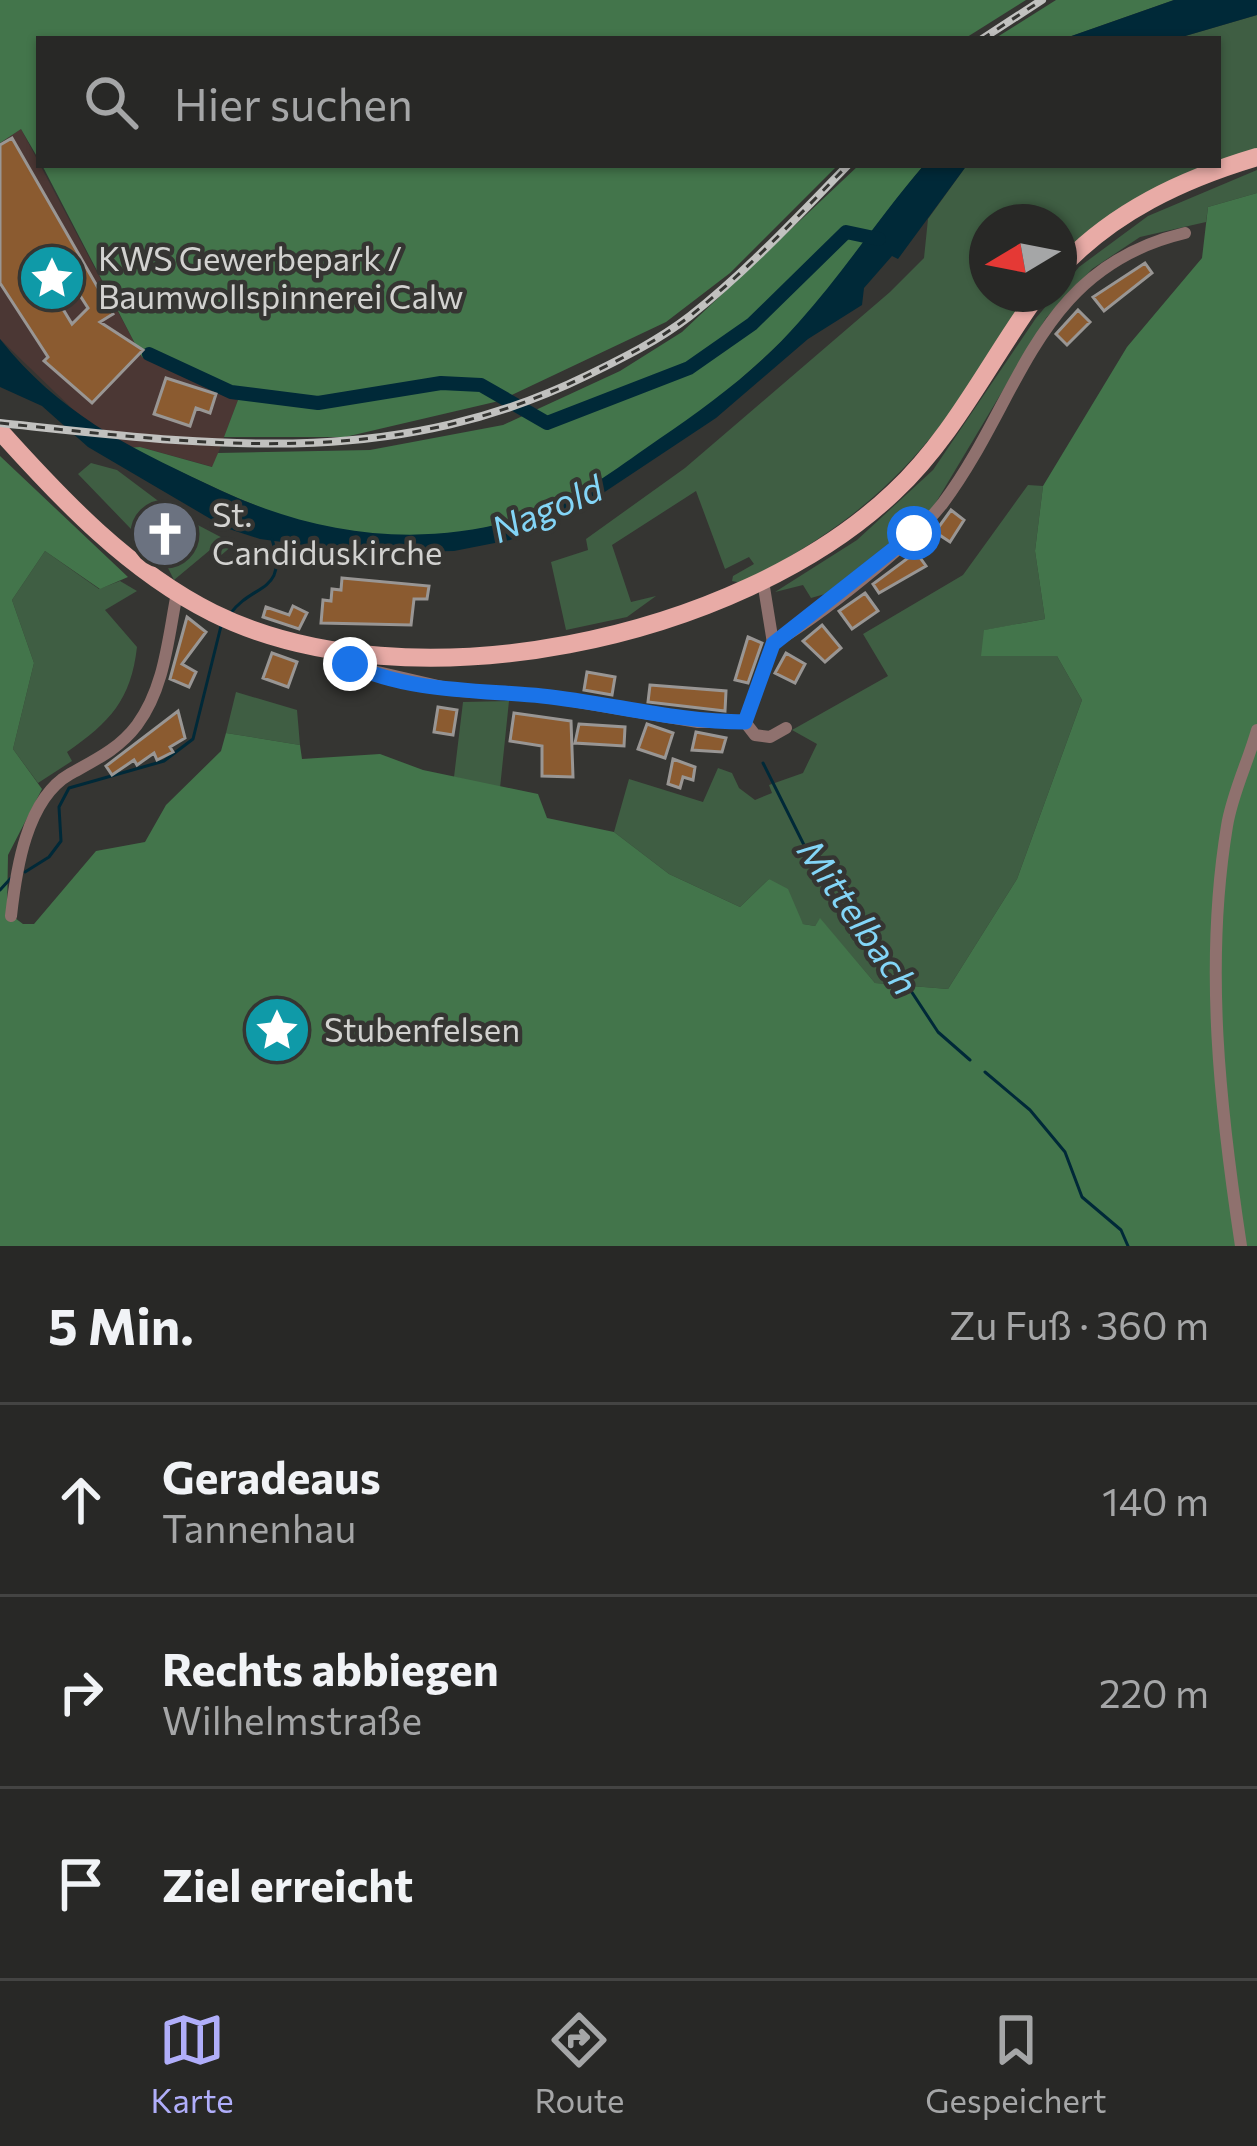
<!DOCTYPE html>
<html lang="de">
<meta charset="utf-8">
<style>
body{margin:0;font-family:Commissioner,sans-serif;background:#343432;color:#f1f3f6}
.compass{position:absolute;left:969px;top:204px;width:108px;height:108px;border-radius:50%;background:#282826;box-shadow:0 3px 9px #0004;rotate:260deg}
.stop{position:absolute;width:36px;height:36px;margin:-27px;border:9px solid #1a73e8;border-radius:50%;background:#fff}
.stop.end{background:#1a73e8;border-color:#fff;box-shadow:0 3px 12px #0008}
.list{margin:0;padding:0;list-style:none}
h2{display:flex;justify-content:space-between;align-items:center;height:156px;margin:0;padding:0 48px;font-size:51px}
h2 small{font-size:39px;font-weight:400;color:#a5a6a7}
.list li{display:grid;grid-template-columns:78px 1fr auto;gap:36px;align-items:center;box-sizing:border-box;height:192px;padding:0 48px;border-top:3px solid #444443}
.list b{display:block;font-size:45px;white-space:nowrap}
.list p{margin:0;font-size:39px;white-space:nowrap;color:#a5a6a7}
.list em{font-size:39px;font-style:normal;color:#a5a6a7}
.icon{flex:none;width:66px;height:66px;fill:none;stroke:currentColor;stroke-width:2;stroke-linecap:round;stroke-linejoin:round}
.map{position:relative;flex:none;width:1257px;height:1246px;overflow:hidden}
.search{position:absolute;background:#282826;box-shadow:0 3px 9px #0004;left:36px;right:36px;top:36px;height:132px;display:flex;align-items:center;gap:30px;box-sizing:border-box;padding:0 42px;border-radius:0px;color:#a5a6a7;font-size:45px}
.sheet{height:732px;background:#282826}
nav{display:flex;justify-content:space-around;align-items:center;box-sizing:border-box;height:168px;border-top:3px solid #444443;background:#282826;font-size:33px;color:#a5a6a7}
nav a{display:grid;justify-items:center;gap:6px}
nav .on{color:#b0aefa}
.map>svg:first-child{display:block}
.industrial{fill:#4b3734}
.green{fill:#3f5e43}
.forest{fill:#43754b}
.water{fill:#002938}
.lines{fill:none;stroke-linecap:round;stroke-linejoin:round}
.stream{stroke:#002938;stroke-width:3}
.canal{stroke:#002938;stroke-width:14}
.building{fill:#8b5b30;stroke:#999694;stroke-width:3;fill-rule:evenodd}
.street{stroke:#8f716e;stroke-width:12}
.primary{stroke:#e8aba6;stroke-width:18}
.rail-casing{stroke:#c1c1bf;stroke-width:8}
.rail{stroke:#353532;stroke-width:3;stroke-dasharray:9;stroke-linecap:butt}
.route{stroke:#1a73e8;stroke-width:15}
.labels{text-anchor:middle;stroke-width:9;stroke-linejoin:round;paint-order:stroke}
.poi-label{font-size:33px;fill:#d2d2d0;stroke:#353532;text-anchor:start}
.water-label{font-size:36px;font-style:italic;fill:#83d5f7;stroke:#353532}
</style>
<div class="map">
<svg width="1257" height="1246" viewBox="0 0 1257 1246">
<rect width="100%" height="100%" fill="#353532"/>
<path class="industrial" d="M21 129 142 357 238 400 213 467 140 447 126 448 85 421 0 339V143Z"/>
<path class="green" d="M1257 15V150L1218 163V39H1175Z
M967 165H1212L1059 261V222H987V294H1030C937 437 898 502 742 583L732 581 733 576 754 564 749 557 725 569 696 491 612 545 631 602 656 596 627 617 566 630 551 562 588 550 586 539 685 468 890 292 924 258 928 219Z
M1257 170V193L1208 207 1206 222 1140 237 1092 269 1046 318 932 509 825 594 811 598 803 585 775 592 857 540 933 470 1036 318 1079 267 1148 216Z
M91 463 117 470 173 512 234 544 218 558 210 550 174 580 160 552 174 543 159 504 147 508 146 525 131 529 78 474Z
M1028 485 1043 486 1035 551 1045 619 985 630 982 655 1057 656 1082 700 1017 879 948 989 875 983 820 919 815 926 803 924 769 879 740 907 669 874 614 832 629 779 703 802 718 768 732 773 739 788 755 800 772 793 769 785 803 773 817 744 792 730 888 676 863 634 963 575Z
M45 551 99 589 120 581 137 591 105 610 137 647C131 700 110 722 67 752L72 761 38 783 13 749 34 663 12 600Z
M236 692 297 710 300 745 226 733Z
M509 701 500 788 454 777 463 702Z"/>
<path class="forest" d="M0 0H1026L964 39H39V160L21 129 0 143Z
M1056 0H1174L1063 39H994Z
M42 165H838L730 273 666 322 499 401 345 437H224L238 400 142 357Z
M859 165H924C881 216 844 273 800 322 741 387 617 483 535 513 490 531 432 539 383 537 292 534 209 481 126 448L140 447 212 467 218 453 370 450 503 425 620 371 682 332Z
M1257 193V1246H0V456L128 577 100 589 45 551 12 600 34 663 13 749 42 789 8 855 7 912 23 924H34L96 851 145 842 166 805 221 751 226 733 300 745 302 759 380 754 423 770 538 794 547 818 614 832 669 874 740 907 769 879 788 889 803 924 815 926 820 918 875 983 948 989 1017 879 1082 700 1057 656H981L984 630 1045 619 1035 551 1043 486 1127 347 1202 258 1208 207Z"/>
<path class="water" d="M1174 0H1257V15L1175 39H1063Z
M924 165H967L898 259 892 256 864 288 862 305 808 339 716 418 570 515 510 540 454 551 363 553 260 539 226 528 88 447 42 406 0 387V339C59 413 125 445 207 484 310 535 423 552 534 514 579 498 620 466 659 439 709 405 759 368 799 322 843 273 880 216 924 165Z"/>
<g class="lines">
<path class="stream" d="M230 614C253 582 289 594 272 539
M763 763 807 851 842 886 938 1032 970 1060
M25 872 49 857 61 841 59 807 69 788 164 761 193 739 221 626
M0 890 11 878
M985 1072 1030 1110 1065 1152 1082 1197 1121 1230 1128 1246"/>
<path class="canal" d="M149 354 231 392 318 403 441 383 481 385 547 423 689 368 752 324 846 232 879 239"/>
</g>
<path class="building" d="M12 138 113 314 100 322 143 350 92 403 44 361 48 357 0 283V145ZM49 247 88 308 72 324 32 258Z
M1145 263 1152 273 1104 311 1093 297Z
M1078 310 1090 322 1067 345 1056 334Z
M166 378 216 394 210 413 196 408 190 426 154 414Z
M158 503 175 543 165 548 154 522 146 525 142 515Z
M951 510 964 520 950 542 935 532Z
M916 552 926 566 879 593 873 584Z
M342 578 429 586 427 599H414L411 625 321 623 323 600 331 601 332 589 341 590Z
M865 593 878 611 852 629 839 611Z
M293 606 307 613 299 629 263 617 266 607 289 615Z
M187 617 206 632 182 664 196 672 189 687 170 679Z
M822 625 841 648 825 662 803 641Z
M748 637 762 643 748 683 735 680Z
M272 653 297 662 288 687 263 678Z
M786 653 805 664 795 683 775 673Z
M587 672 615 677 612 695 584 690Z
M650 685 726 691 725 711 648 702Z
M438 707 457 710 453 735 434 732Z
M178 711 185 738 170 747 173 752 157 760 154 753 137 765 134 760 112 775 106 766Z
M514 713 571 721 573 777 542 776V746L510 741Z
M579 724 625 727 624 746 575 743Z
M647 724 673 733 665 758 638 749Z
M696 732 726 738 722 752 692 750Z
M673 759 695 767 693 780 683 777 680 788 668 784Z"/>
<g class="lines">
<path class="street" d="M773 643C818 618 912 543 943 503 1022 397 1036 268 1185 233
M349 652 356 667 460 691 543 696 698 722H745L755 735 770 737 786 728
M745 722 773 643 763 581
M11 916C16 871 26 799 70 774 95 760 119 749 137 725 165 687 168 638 177 593
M1241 1246C1220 1108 1204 965 1227 826 1232 794 1248 762 1257 730"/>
<path class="primary" d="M1059 270C1112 212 1183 179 1257 157
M0 431C62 500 129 571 213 613 409 710 738 640 894 492 954 436 990 360 1038 294"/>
<g class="rail-casing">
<path id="rail" d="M982 39 1042 0
M0 423C209 445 392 471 588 375 623 358 659 340 690 316 747 271 797 217 848 165"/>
</g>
<use href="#rail" class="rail"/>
</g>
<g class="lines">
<path class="route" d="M350 664C406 692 480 690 542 696 610 703 676 722 745 722L773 644 914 533"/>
</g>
<defs>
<g id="sight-disc" transform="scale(3.45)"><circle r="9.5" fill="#0f9aa8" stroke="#353532"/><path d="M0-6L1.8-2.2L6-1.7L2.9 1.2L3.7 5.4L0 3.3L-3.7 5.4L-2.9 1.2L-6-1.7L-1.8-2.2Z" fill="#fff"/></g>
<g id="church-disc" transform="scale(3.45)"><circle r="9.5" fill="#6b7280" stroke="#353532"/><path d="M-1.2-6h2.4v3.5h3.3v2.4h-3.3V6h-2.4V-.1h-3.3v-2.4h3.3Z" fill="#fff"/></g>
</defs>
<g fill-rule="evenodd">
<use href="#sight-disc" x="52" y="278"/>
<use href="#church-disc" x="165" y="534"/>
<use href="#sight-disc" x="277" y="1030"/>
</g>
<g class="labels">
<g class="poi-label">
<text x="98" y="271">KWS Gewerbepark /<tspan x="98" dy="38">Baumwollspinnerei Calw</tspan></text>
<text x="212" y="527">St.<tspan x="212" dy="38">Candiduskirche</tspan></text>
<text x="324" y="1042">Stubenfelsen</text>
</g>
<g class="water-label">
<text transform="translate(547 509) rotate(-23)" y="13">Nagold</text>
<text transform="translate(858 917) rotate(55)" y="13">Mittelbach</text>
</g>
</g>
</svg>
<svg class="compass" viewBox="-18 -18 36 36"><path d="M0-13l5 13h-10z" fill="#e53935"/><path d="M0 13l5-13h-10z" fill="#a5a6a7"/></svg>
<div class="stop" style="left:914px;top:533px"></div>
<div class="stop end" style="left:350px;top:664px"></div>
<div class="search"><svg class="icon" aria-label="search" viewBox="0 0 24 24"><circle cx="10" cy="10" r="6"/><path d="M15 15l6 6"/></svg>Hier suchen</div>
</div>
<section class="sheet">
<h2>5 Min.<small>Zu Fuß · 360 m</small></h2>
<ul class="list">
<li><svg class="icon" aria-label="ahead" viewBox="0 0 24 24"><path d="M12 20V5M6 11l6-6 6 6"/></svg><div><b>Geradeaus</b><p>Tannenhau</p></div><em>140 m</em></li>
<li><svg class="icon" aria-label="right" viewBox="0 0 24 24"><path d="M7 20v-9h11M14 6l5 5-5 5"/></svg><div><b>Rechts abbiegen</b><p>Wilhelmstraße</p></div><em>220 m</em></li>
<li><svg class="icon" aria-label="arrive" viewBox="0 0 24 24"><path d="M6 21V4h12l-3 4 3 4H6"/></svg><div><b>Ziel erreicht</b></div></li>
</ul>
</section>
<nav>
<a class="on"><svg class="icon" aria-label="map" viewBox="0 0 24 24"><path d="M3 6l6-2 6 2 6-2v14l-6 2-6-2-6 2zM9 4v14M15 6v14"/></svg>Karte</a>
<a><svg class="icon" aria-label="directions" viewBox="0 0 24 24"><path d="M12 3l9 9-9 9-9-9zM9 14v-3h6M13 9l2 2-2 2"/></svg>Route</a>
<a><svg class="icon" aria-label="saved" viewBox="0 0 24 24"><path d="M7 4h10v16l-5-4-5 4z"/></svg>Gespeichert</a>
</nav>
